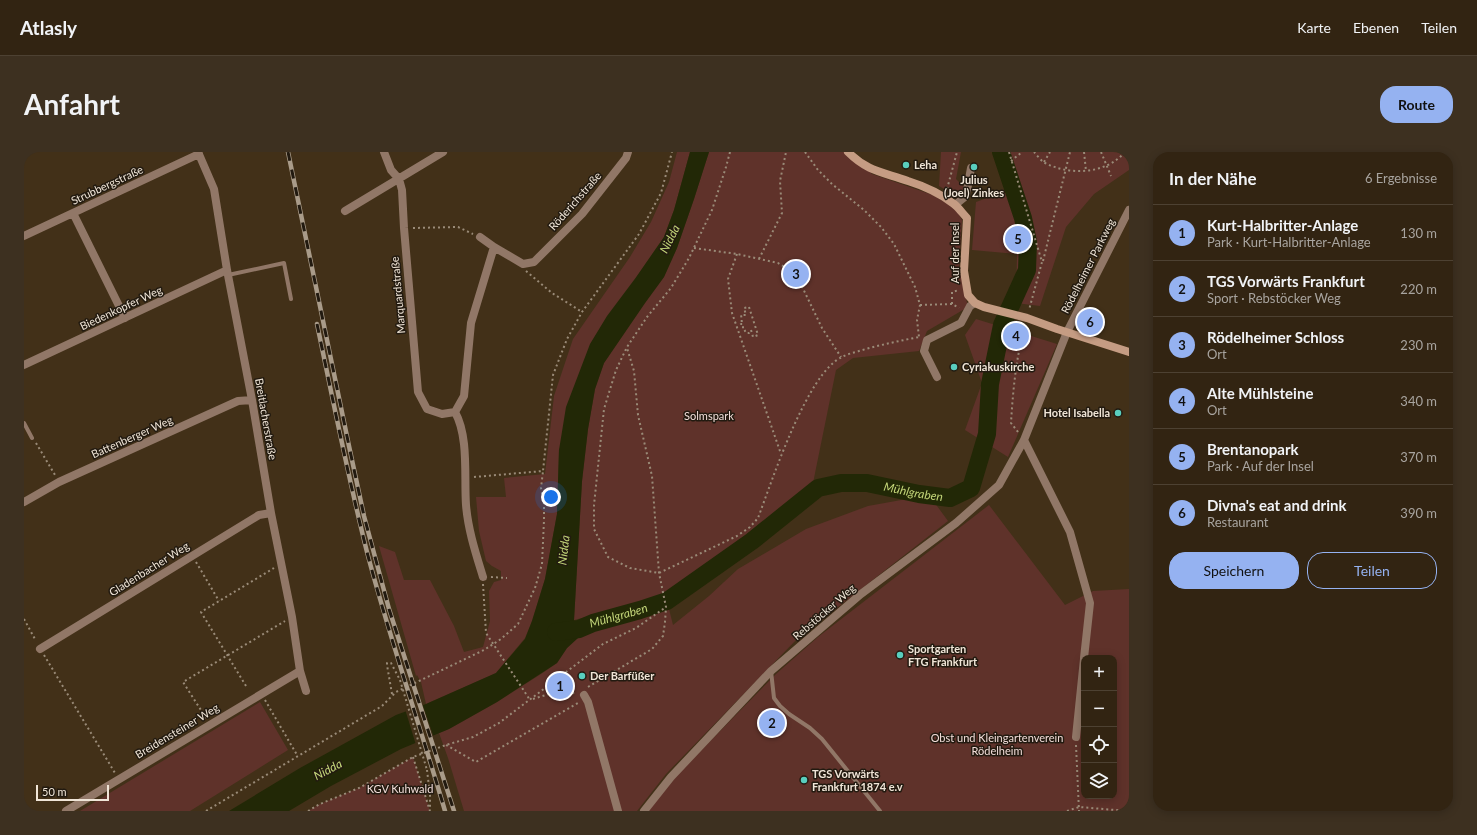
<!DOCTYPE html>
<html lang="de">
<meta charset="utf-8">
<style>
body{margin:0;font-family:Lato,sans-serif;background:#3d3020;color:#f1f3f6}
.controls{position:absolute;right:12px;bottom:12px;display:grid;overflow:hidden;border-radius:8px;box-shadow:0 2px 10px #0003}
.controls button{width:36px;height:36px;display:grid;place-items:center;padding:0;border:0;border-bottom:1px solid #4d4132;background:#322412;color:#f1f3f6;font:20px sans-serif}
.scale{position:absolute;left:12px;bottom:10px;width:73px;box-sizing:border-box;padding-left:4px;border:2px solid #f0e5d7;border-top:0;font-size:11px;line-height:14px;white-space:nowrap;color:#f0e5d7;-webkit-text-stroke:3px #221a10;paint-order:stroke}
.you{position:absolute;left:527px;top:345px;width:14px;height:14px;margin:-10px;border:3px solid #fff;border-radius:50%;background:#1a73e8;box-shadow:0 0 0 6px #1a73e833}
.badge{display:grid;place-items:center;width:26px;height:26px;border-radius:50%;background:#95b2f1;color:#111;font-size:13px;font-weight:700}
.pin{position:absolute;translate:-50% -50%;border:2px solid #fff;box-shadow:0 1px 4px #0006}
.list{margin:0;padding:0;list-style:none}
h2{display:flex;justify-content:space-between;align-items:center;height:52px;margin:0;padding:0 16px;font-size:17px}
h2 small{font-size:13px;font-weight:400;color:#a8a49f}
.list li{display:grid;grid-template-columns:26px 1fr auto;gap:12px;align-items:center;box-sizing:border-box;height:56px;padding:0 16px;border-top:1px solid #4d4132}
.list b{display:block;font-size:15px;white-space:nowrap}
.list p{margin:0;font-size:13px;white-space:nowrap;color:#a8a49f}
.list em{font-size:13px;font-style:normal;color:#a8a49f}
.actions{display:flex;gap:8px;padding:12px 16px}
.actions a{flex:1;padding:9px 0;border:1px solid #95b2f1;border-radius:16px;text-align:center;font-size:14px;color:#95b2f1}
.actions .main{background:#95b2f1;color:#111}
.icon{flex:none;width:22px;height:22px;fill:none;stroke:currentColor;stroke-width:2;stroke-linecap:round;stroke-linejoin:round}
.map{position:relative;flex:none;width:1105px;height:659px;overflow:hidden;border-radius:16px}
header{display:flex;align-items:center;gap:24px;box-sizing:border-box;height:56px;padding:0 20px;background:#322412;border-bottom:1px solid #4d4132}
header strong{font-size:19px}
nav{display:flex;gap:22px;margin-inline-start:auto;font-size:14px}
.intro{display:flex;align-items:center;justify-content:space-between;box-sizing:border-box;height:96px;padding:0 24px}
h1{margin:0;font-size:28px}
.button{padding:10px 18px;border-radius:16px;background:#95b2f1;color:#111;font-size:14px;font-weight:700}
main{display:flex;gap:24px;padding:0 24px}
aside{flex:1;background:#322412;border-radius:16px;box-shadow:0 2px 10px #0003}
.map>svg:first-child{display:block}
.green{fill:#5f322a;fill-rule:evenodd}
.water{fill:#222806}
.pier{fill:#423018}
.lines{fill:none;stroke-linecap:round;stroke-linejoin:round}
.river{stroke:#222806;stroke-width:18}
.path{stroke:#9a8b78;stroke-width:2;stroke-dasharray:2 3;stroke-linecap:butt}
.service{stroke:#917767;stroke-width:4}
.minor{stroke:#917767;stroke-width:8}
.secondary{stroke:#c59c83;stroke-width:8}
.rail-casing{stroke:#a99b89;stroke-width:4.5}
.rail{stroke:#221a10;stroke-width:3;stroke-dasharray:9;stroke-linecap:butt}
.path-bridge{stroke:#9a8b78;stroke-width:2;stroke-dasharray:2 3;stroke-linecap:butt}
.poi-dot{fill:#59cebe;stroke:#221a10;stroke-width:1.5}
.labels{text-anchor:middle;stroke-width:3;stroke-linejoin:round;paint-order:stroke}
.poi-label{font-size:11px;font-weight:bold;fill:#f0e5d7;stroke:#221a10;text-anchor:start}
.street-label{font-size:11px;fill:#f0e5d7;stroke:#221a10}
.park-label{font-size:11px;fill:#f2ddd9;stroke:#221a10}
.water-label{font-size:12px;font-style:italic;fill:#c2d478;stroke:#221a10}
</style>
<header>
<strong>Atlasly</strong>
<nav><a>Karte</a><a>Ebenen</a><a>Teilen</a></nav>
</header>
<div class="intro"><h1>Anfahrt</h1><a class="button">Route</a></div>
<main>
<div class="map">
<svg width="1105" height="659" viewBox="0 0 1105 659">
<rect width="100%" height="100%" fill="#423018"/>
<path class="green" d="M653 0H666L650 58 640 85 613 124 535 298 533 362 521 427 508 469 501 486 472 521 402 552 397 530 393 523 392 524 355 394 371 400 380 428H406L430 474 440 500 459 495 466 469 465 439 470 430 477 428V419L468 414 462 409 455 379 452 345H482L480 326 521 322 530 244 549 187 606 105 627 70 645 30Z
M685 0H829L848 22 909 43 932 57 938 68 935 116 944 155 903 179 895 199 829 206 812 218 789 331 723 382 648 444 550 468 558 329 564 277 571 237 580 211 621 151 640 125 653 96 670 47Z
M917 0H937L932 27 941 36 934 45 915 34Z
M972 0H1105V18L1070 42 1042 75 1016 154 992 151 993 102 948 98 952 50 985 38Z
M952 167 1033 192 984 305 941 278 958 231 941 183Z
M905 343 924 369 772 488 642 622 613 659H440L424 606 415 581 425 577 473 550 520 520 533 511 543 496 555 485 616 458 643 449 649 473 685 444 714 417 782 377 844 354Z
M965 353 1041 453 1069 439 1105 437V659H624L655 621 752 522 794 485ZM1060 506H1090V644H1060Z
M236 550 264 598 166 659H56Z
M389 605 406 659H284L296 652 335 636Z"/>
<path class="water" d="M666 0H685L670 47 653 96 640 125 621 151 580 211 571 237 564 277 558 329 550 468 555 477V485L543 496 533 511 473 550 425 577 377 597 307 634 265 659H205L276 616 372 563 402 552 472 521 501 487 508 469 521 427 533 362 535 298 542 255 566 192 583 164 613 124 640 85 650 58Z"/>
<path class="pier" d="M398 551 410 586 392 593 381 557Z"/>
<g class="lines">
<path class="river" id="s1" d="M532 480 555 477 569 471 616 458 643 449 728 389 794 336 817 331H843L895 342 926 346 947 336 963 282 966 232 978 173 1003 118 1004 90 999 66 977 0"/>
<path class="path" d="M706 0 702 15 688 58 665 106 647 136 623 165 603 195 592 218 580 257 570 353V377L584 405 606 416 635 421 713 384 726 375 734 366C748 329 783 221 818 205 823 202 829 201 835 199 855 193 875 189 895 185V186
M781 0 794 18 808 32 840 58 857 75 870 92 891 135 896 153 893 168 895 185
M985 0 1018 110 1005 158
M1010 0C1013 3 1017 9 1021 11 1047 24 1082 22 1101 0
M1060 0 1062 19
M1077 0 1087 24
M987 9 998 0
M1020 10 1026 0
M923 37 933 0
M389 76 434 75 449 82
M670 96 713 102 754 111 772 122 798 176 817 205
M713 102 704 127 708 161 757 302
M735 107 758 61 756 29 762 0
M1019 109 1046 0
M502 119 528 141 558 160
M928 152V140L935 138
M896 153 928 152 935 156
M725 155 734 183 729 185 727 178 725 181H722L720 177H719V172H717L716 169H718L717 163H722L720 156Z
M994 280 987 271C989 238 992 205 1001 174
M12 291 31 323
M450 325 519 319 529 223 543 187 558 160 615 82 637 41 648 0
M172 410 195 449
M467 425 483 426
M459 432 462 481 506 548
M0 467 12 489
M20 503 91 621
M222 534 177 460 250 416
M564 535 628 497 639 484 641 470 642 455 635 421 628 324 614 263 610 219 603 196
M368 542 363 513V511H367L376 528
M509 547 525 542 552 541
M241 548 273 603
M182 566 159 530 261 469
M422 593 452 610 554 551
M1052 593 1055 659
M389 605 406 659
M403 618 406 643V656
M182 659 358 554 372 540 460 498 477 487 494 472 511 436 518 412 520 368V352L517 336 519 319
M284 659 296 652 335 636 389 605 422 593 449 585 475 571 579 492 612 476 642 455
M1043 659 1055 655 1104 659"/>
<path class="service" d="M204 123 260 111 267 147
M0 271 8 286
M747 519 750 546 756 554 765 562 786 576 798 587 856 659"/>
<path class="minor" d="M174 0 190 37 203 118 228 248 247 361 268 465 276 519 282 539
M360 0 367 18 375 27 378 38 380 76 394 240 403 257 418 262 431 260 440 244 447 171 470 95 499 112 510 110 558 62 602 6 604 0
M931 53 942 44 947 16
M321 59 419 0
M49 61 101 166
M0 84 175 2
M456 85 470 95
M0 213 203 118
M913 225 900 199 903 188 937 171 946 154 951 151
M431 260C445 285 440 325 442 353 444 378 452 402 459 425
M1000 288 1046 380 1066 451 1060 506
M0 350 35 330 214 249 228 248
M16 497 235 363 247 361
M560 543 564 550 594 659
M1052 585 1060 507
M42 659 276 519
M620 659 647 625 747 519 837 442 932 371 975 333 1000 288 1043 180 1105 58"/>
<path class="secondary" d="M824 0C844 20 859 20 884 29 900 34 917 42 930 52 935 56 939 62 943 66L940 119 944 143 951 151 960 155 1003 166 1033 177 1105 200"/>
<g class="rail-casing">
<path id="rail" d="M264 0 325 294 340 364 365 457 430 659
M293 172C309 248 324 325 343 400 366 488 396 573 421 659"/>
</g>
<use href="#rail" class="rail"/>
<path class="path-bridge" d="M376 528 403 618"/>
</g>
<g class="poi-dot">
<circle cx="882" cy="13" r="4"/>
<circle cx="950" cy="15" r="4"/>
<circle cx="930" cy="215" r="4"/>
<circle cx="1094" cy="261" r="4"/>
<circle cx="876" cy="503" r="4"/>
<circle cx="558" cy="524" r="4"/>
<circle cx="780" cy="628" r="4"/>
</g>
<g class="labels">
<g class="poi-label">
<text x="890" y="17">Leha</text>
<text x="950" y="32" text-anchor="middle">Julius<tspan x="950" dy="13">(Joel) Zinkes</tspan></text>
<text x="938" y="219">Cyriakuskirche</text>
<text x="1086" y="265" text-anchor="end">Hotel Isabella</text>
<text x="884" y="501">Sportgarten<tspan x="884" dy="13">FTG Frankfurt</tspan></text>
<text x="566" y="528">Der Barfüßer</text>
<text x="788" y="626">TGS Vorwärts<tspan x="788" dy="13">Frankfurt 1874 e.v</tspan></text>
</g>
<g class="street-label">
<text transform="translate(83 33) rotate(-25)" y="4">Strubbergstraße</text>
<text transform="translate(551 49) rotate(-49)" y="4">Röderichstraße</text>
<text transform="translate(931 101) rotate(-90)" y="4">Auf der Insel</text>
<text transform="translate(1064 114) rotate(-63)" y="4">Rödelheimer Parkweg</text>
<text transform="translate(374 143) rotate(-95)" y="4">Marquardstraße</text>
<text transform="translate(97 156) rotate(-25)" y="4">Biedenkopfer Weg</text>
<text transform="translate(242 267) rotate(80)" y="4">Breitlacherstraße</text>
<text transform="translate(108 285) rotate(-24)" y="4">Battenberger Weg</text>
<text transform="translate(125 417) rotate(-32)" y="4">Gladenbacher Weg</text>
<text transform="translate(800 460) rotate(-41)" y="4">Rebstöcker Weg</text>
<text transform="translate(153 579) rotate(-31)" y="4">Breidensteiner Weg</text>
</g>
<g class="park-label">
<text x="685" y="268">Solmspark</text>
<text x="973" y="590">Obst und Kleingartenverein<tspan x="973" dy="13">Rödelheim</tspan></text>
<text x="376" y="641">KGV Kuhwald</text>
</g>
<g class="water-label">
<text transform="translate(646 87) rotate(-63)" y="4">Nidda</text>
<text dy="4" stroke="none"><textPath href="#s1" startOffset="401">Mühlgraben</textPath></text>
<text transform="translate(540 398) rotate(-83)" y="4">Nidda</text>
<text dy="4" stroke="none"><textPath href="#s1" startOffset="65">Mühlgraben</textPath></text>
<text transform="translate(304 618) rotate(-28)" y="4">Nidda</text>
</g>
</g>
</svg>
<div class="controls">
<button>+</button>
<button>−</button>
<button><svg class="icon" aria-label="locate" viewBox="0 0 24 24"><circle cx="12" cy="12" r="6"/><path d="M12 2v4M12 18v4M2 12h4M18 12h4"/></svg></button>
<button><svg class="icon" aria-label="layers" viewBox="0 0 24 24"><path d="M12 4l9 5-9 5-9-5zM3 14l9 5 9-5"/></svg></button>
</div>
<div class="scale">50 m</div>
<div class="you"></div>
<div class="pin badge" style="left:536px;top:534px">1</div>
<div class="pin badge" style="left:748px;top:571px">2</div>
<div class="pin badge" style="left:772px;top:122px">3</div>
<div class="pin badge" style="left:992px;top:184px">4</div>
<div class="pin badge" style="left:994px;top:87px">5</div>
<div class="pin badge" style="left:1066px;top:170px">6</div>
</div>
<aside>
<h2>In der Nähe<small>6 Ergebnisse</small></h2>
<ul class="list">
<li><span class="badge">1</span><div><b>Kurt-Halbritter-Anlage</b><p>Park · Kurt-Halbritter-Anlage</p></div><em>130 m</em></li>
<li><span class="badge">2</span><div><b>TGS Vorwärts Frankfurt</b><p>Sport · Rebstöcker Weg</p></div><em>220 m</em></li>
<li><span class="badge">3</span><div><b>Rödelheimer Schloss</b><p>Ort</p></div><em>230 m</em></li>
<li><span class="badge">4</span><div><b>Alte Mühlsteine</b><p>Ort</p></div><em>340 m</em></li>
<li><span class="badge">5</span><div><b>Brentanopark</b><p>Park · Auf der Insel</p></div><em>370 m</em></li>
<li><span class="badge">6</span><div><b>Divna's eat and drink</b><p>Restaurant</p></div><em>390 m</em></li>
</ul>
<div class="actions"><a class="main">Speichern</a><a>Teilen</a></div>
</aside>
</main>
